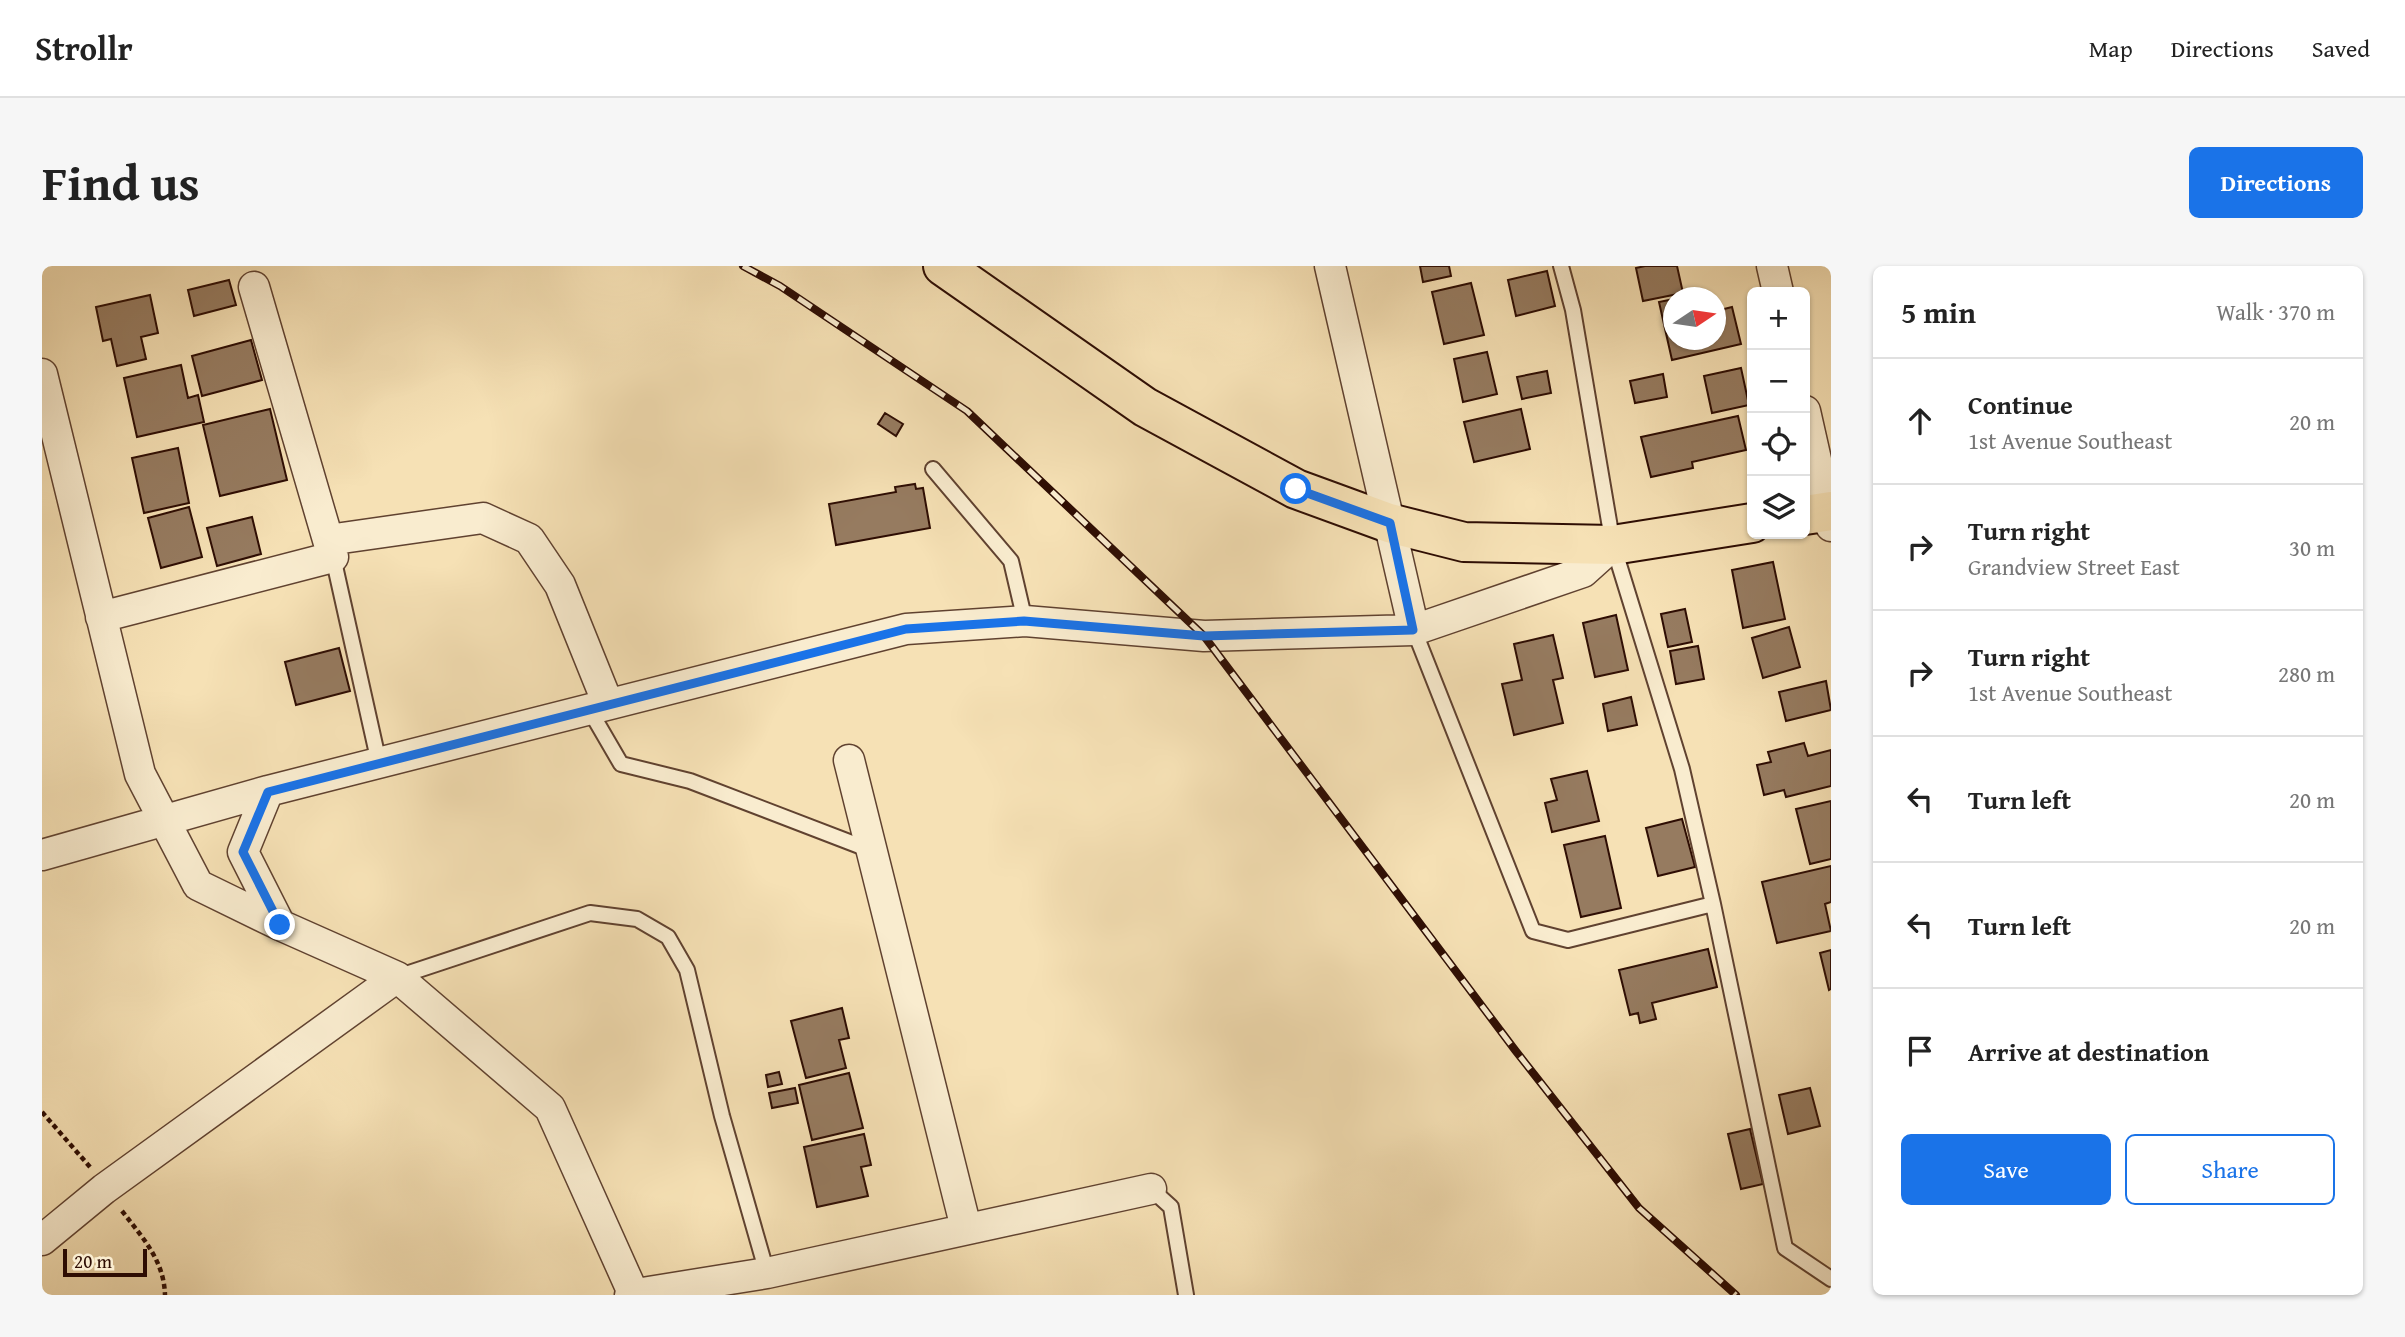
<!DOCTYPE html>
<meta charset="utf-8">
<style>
body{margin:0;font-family:"Gentium Book Plus",serif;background:#f6f6f6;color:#222}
.controls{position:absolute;right:21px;top:21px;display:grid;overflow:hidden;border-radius:10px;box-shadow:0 2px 5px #0004}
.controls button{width:63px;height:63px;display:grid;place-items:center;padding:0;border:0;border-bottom:2px solid #e0e0e0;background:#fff;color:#222;font:35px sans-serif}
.compass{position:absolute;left:1621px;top:21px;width:63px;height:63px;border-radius:50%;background:#fff;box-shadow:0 2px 5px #0004;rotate:77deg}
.scale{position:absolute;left:21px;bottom:18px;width:84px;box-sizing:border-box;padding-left:7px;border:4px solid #2e0d03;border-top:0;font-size:19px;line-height:24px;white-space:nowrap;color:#2e0d03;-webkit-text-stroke:5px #f9eccf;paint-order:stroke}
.stop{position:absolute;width:21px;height:21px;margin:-16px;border:5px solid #1a73e8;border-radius:50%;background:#fff}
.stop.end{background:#1a73e8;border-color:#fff;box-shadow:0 2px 7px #0008}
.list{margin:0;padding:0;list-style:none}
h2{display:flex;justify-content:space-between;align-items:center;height:91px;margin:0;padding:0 28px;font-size:30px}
h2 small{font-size:23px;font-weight:400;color:#767676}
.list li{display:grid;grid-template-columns:46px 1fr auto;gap:21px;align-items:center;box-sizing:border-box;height:126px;padding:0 28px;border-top:2px solid #e0e0e0}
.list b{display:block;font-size:26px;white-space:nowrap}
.list p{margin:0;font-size:23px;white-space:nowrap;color:#767676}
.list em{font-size:23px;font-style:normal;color:#767676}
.actions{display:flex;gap:14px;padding:21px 28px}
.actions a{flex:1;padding:16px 0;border:2px solid #1a73e8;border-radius:10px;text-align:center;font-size:24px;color:#1a73e8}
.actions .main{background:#1a73e8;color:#fff}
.icon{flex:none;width:38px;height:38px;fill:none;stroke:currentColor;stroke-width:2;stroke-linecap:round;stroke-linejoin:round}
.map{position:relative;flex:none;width:1789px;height:1029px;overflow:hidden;border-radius:10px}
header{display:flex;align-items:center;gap:42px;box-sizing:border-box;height:98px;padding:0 35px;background:#fff;border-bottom:2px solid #e0e0e0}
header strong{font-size:33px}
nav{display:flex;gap:38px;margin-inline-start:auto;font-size:24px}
.intro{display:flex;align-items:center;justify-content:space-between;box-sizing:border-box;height:168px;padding:0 42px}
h1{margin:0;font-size:49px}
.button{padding:18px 32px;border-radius:10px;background:#1a73e8;color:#fff;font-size:24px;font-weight:700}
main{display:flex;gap:42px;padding:0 42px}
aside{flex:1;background:#fff;border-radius:10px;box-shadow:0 2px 5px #0004}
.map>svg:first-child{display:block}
.building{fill:#967b60;stroke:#2e0d03;stroke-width:2}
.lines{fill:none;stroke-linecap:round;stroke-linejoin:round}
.service-casing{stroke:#604230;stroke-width:18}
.minor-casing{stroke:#604230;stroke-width:33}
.primary-casing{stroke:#2e0d03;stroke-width:42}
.path{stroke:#2e0d03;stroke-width:4.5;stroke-dasharray:5 3.5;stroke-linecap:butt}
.service{stroke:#f9eccf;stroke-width:14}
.minor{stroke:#f9eccf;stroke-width:30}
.primary{stroke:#f6e1b5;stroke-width:38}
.rail-casing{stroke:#2e0d03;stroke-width:8}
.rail{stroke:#f9eccf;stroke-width:5;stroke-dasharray:16;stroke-linecap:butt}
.route{stroke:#1a73e8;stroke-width:9}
</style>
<header>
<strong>Strollr</strong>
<nav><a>Map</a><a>Directions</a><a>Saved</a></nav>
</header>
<div class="intro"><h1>Find us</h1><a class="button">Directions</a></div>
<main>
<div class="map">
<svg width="1789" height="1029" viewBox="0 0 1789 1029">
<rect width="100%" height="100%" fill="#f6e1b5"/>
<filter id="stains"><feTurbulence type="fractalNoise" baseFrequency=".00286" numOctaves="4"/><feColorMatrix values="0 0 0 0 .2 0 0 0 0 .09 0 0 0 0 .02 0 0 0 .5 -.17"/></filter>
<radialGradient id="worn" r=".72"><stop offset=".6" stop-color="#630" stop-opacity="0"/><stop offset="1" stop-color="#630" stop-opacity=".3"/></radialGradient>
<path class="building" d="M1378 0H1407L1409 10 1381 16Z
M1603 0H1635L1641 27 1601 35 1594 2Z
M1505 5 1513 40 1474 50 1466 14Z
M187 14 194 39 152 50 146 24Z
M1429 17 1442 69 1402 78 1390 26Z
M108 29 116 67 99 71 104 93 75 100 69 73 61 75 54 41Z
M1632 33V74H1674V45L1690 41 1699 78 1630 94 1617 36Z
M209 74 220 114 160 130 150 90Z
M1445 86 1455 128 1421 136 1412 93Z
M139 99 146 132 156 129 162 156 95 171 82 112Z
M1699 102 1707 139 1670 147 1662 110Z
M1505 105 1509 127 1480 133 1475 111Z
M1621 108 1625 131 1593 137 1588 115Z
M228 143 245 214 178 230 161 159Z
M1479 143 1488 183 1432 196 1422 156Z
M843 147 861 158 854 170 836 158Z
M1696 150 1704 184 1650 196 1651 202 1609 211 1599 171Z
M136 182 147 237 102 247 90 192Z
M873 218 874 223 881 222 888 262 794 279 787 238 854 226 853 221Z
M147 241 160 291 119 302 106 252Z
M210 251 219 288 175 300 165 262Z
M1731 296 1743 353 1701 362 1690 304Z
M1643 343 1650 376 1626 381 1619 348Z
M1574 349 1586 404 1553 411 1541 357Z
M1747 361 1758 401 1721 412 1710 372Z
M1511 369 1521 412 1511 414 1521 457 1472 469 1460 418 1480 414 1472 378Z
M1656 380 1662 413 1634 418 1628 385Z
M297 382 308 425 254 439 243 396Z
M1784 415 1789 444 1744 455 1737 426Z
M1589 431 1595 459 1566 465 1561 438Z
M1762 477 1766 490 1789 484V520L1744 531 1742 524 1722 529 1715 499 1729 496 1726 486Z
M1545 505 1557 555 1510 566 1503 537 1515 534 1509 513Z
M1789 535V593L1768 598 1754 543Z
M1640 553 1653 601 1616 610 1604 562Z
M1563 570 1579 642 1539 651 1522 579Z
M1789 600V636L1783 638 1789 665 1735 677 1720 616Z
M1666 683 1675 721 1610 737 1614 753 1598 757 1596 747 1588 749 1577 704Z
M1789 684V723L1787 724 1778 687Z
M800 742 807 772 797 774 804 802 764 812 749 755Z
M737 806 740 818 726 821 724 809Z
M807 807 821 862 770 874 757 819Z
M753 822 756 837 730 842 727 827Z
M1768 822 1778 860 1746 868 1737 829Z
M1708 863 1721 918 1699 923 1686 868Z
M822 868 829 899 819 901 826 930 775 941 762 881Z"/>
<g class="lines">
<g class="service-casing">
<path id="service" d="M891 203 969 295 983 355
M291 291 337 497
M1372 364 1491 665 1526 674 1671 638 1640 503 1571 279 1531 44 1519 0
M547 443 579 498 648 515 828 584
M1671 638 1743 982 1789 1013
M355 711 548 647 595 653 626 671 645 704 680 850 725 1007
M1109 923 1129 941 1144 1029"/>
</g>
<g class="minor-casing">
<path id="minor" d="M1288 0 1372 364
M1730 0 1736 26
M0 108 98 508 156 619 238 659 355 711 508 842 592 1029
M1763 145 1789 260
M286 274 441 252 487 273 518 319 566 438
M59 351 291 291 212 21
M807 494 924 962
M226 525 201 586 238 659
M0 589 226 525 864 363 983 355 1162 370 1372 364 1541 306 1571 279
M0 974 62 923 355 711
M588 1029 725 1007 1109 923"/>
</g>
<g class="primary-casing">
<path id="primary" d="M901 0 1103 141 1254 223 1347 257 1422 276 1571 279 1710 257
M1763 249 1789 245"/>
</g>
<path class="path" d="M0 846 48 901
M80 945C100 971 122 994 123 1029"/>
<use href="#service" class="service"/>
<use href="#minor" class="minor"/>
<use href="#primary" class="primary"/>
<g class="rail-casing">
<path id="rail" d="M701 0 738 20 925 145 1162 370 1473 784 1597 942 1694 1029"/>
</g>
<use href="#rail" class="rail"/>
</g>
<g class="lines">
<path class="route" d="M238 659 201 586 226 526 864 363 982 355 1162 370 1371 364 1348 257 1254 223"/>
</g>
<rect width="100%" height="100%" filter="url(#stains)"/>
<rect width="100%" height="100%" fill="url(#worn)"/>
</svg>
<div class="controls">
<button>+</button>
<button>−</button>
<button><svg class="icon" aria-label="locate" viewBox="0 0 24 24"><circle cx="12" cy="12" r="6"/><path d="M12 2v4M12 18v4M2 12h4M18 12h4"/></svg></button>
<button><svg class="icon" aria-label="layers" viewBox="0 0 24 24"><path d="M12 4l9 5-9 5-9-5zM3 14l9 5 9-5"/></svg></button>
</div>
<svg class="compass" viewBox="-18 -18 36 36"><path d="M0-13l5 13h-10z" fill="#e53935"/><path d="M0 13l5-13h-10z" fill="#767676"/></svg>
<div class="scale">20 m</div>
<div class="stop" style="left:1254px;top:223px"></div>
<div class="stop end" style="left:238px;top:659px"></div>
</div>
<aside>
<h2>5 min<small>Walk · 370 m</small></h2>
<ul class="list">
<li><svg class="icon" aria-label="ahead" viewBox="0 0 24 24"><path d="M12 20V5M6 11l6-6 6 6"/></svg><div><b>Continue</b><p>1st Avenue Southeast</p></div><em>20 m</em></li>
<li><svg class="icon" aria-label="right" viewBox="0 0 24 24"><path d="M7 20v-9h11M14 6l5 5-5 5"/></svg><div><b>Turn right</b><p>Grandview Street East</p></div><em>30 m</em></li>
<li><svg class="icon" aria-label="right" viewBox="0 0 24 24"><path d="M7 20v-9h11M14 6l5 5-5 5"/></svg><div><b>Turn right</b><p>1st Avenue Southeast</p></div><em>280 m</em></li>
<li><svg class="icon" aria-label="left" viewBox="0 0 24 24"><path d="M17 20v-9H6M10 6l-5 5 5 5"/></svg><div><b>Turn left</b></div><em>20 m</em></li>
<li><svg class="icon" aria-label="left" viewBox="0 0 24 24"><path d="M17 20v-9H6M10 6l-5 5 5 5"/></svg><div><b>Turn left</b></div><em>20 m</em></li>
<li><svg class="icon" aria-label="arrive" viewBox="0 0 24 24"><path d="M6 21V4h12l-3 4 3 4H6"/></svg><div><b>Arrive at destination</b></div></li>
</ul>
<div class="actions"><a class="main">Save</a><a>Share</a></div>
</aside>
</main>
